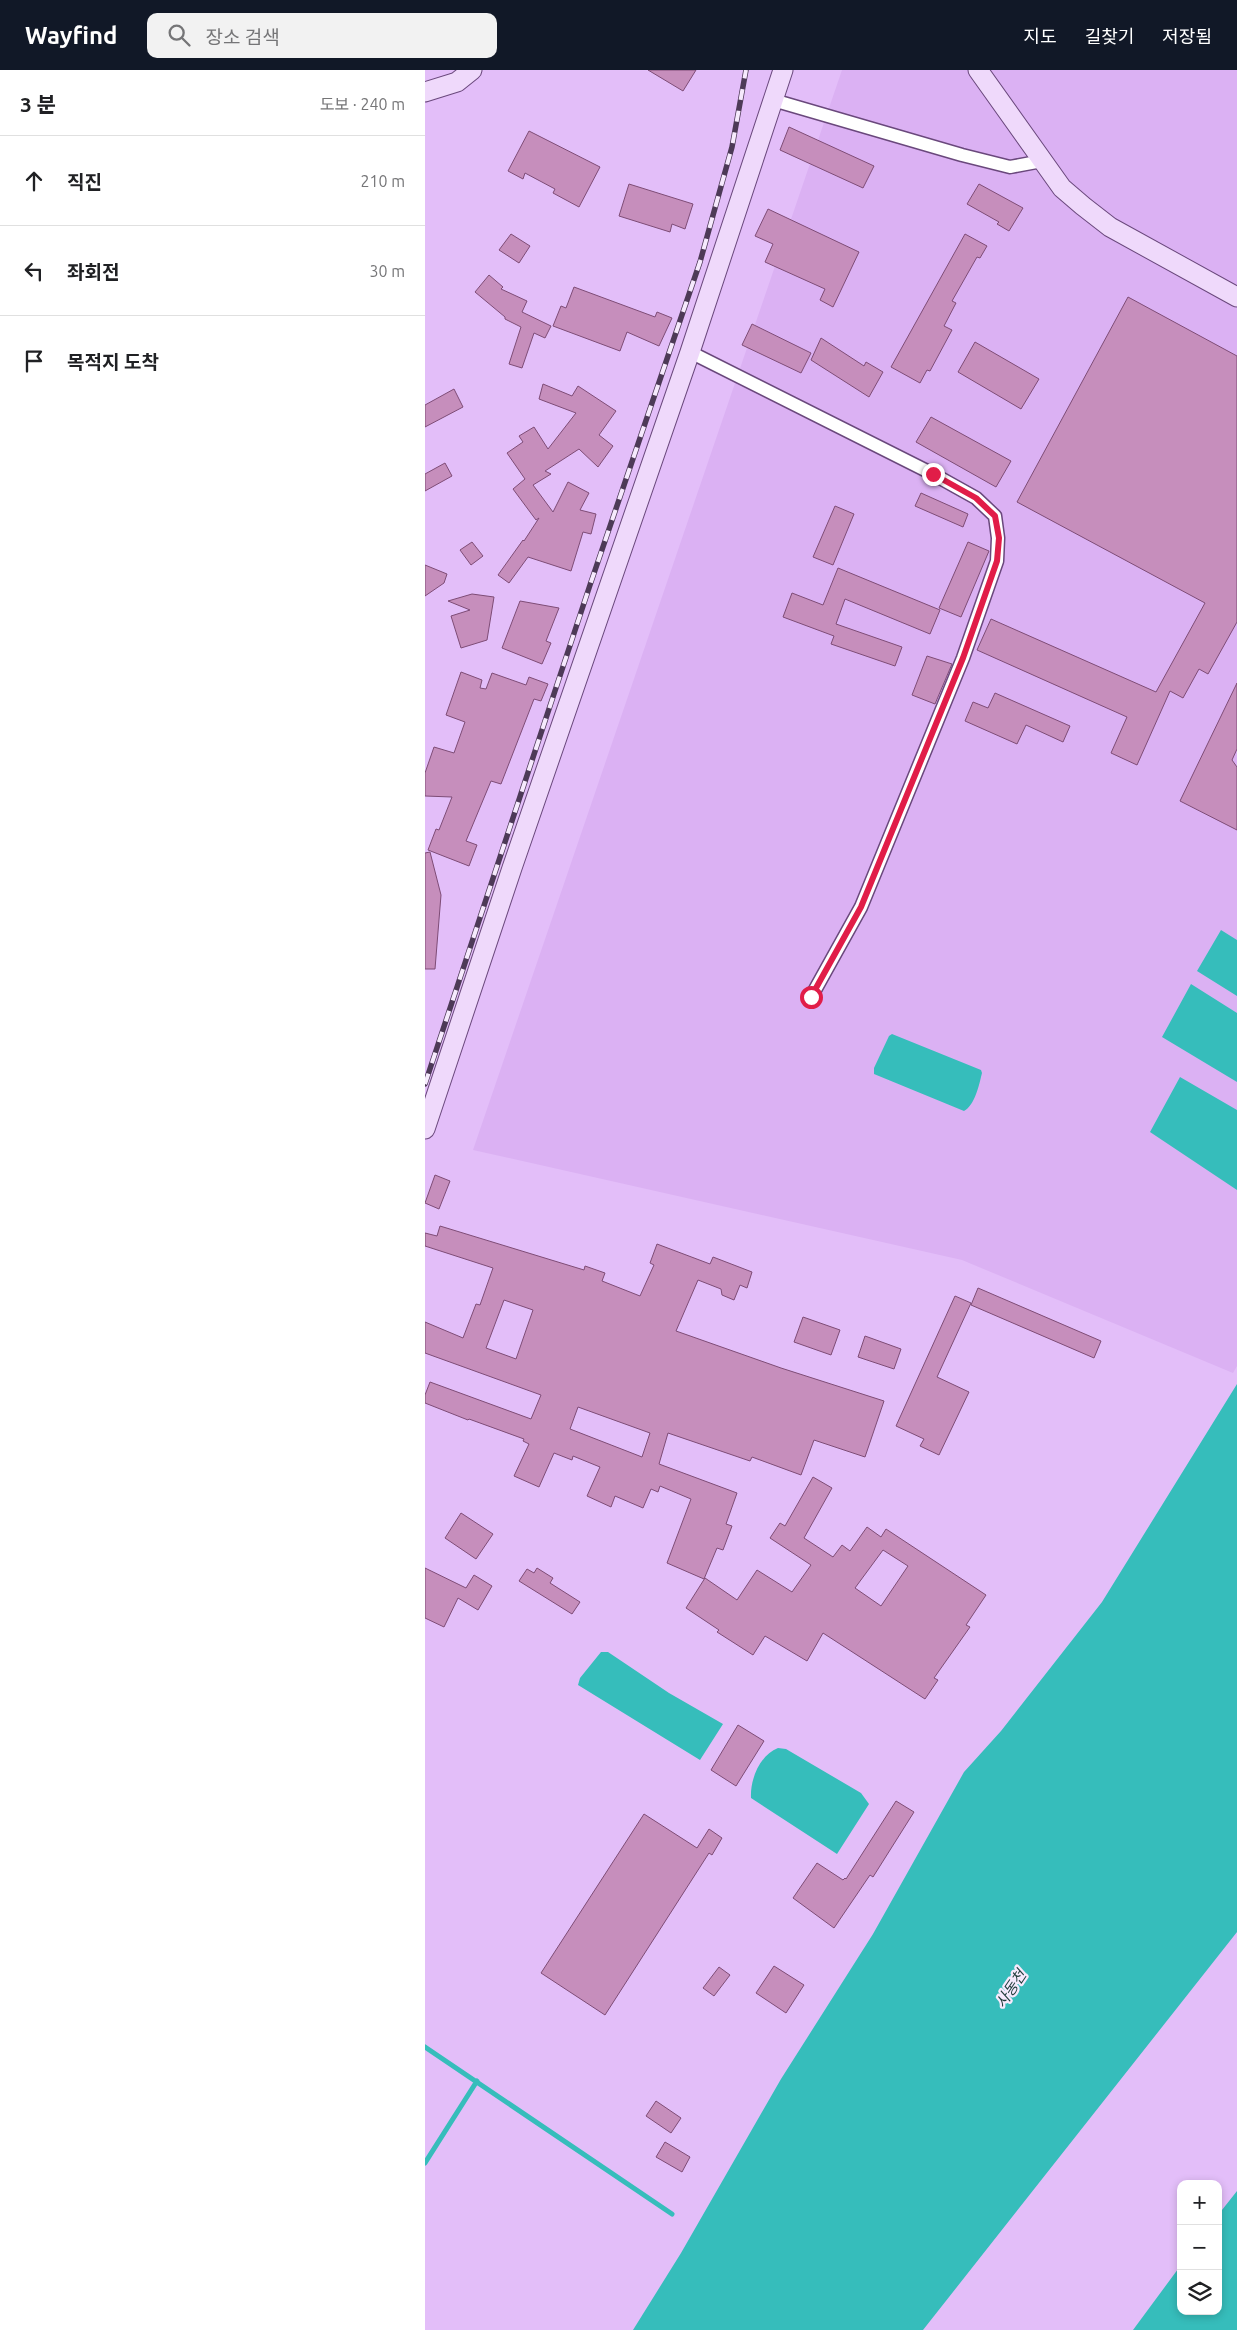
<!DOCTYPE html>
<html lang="ko">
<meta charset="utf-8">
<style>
body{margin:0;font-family:Ubuntu,"Noto Sans KR",sans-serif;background:#f2f2f2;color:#202124}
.controls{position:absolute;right:15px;bottom:15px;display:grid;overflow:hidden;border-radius:10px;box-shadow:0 2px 8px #0003}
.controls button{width:45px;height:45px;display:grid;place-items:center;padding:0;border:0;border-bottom:1px solid #e0e0e0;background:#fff;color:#202124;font:25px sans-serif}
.stop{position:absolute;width:15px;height:15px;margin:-11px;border:4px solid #e11d48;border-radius:50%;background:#fff}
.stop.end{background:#e11d48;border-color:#fff;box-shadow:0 1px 5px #0008}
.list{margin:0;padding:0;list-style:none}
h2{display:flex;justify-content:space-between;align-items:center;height:65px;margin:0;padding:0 20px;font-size:21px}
h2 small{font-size:16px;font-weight:400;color:#757577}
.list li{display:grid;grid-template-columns:32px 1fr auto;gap:15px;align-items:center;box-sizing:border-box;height:90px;padding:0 20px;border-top:1px solid #e0e0e0}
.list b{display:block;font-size:19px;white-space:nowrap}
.list em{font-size:16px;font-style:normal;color:#757577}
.icon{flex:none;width:28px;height:28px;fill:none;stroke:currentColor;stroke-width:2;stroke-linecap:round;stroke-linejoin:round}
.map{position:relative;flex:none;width:812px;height:2260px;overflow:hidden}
header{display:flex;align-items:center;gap:30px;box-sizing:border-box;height:70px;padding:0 25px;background:#111827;color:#fff}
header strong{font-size:24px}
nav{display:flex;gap:28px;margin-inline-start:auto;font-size:18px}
.search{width:350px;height:45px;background:#f2f2f2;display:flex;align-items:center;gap:12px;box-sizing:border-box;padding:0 18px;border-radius:10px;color:#757577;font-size:19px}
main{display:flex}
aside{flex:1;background:#fff}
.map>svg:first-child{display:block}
.built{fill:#dbb1f3}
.water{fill:#36bdbb}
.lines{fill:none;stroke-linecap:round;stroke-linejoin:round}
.stream{stroke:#36bdbb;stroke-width:5}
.building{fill:#c68ebc;stroke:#7e4c76;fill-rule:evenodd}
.street-casing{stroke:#6a487c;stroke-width:15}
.secondary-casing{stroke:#6a487c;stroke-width:21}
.street{stroke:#fff;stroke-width:12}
.secondary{stroke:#efd9fb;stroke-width:19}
.rail-casing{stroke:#4d3a57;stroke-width:5.5}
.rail{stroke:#f6eafd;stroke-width:4;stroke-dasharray:11;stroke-linecap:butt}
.route{stroke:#e11d48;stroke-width:6}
.labels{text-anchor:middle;stroke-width:4.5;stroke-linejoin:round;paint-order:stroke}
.water-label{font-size:15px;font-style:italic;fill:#1f3b3a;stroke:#f6eafd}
</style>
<header>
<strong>Wayfind</strong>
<div class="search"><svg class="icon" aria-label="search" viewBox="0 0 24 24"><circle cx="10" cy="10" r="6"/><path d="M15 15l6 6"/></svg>장소 검색</div>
<nav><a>지도</a><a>길찾기</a><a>저장됨</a></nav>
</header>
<main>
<aside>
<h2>3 분<small>도보 · 240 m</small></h2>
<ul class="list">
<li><svg class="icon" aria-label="ahead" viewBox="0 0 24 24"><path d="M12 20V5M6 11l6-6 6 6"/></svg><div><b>직진</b></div><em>210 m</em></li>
<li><svg class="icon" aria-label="left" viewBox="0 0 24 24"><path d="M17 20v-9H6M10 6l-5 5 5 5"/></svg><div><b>좌회전</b></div><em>30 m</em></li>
<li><svg class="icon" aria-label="arrive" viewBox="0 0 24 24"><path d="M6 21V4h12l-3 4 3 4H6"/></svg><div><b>목적지 도착</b></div></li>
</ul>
</aside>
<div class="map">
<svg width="812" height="2260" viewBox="0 0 812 2260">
<rect width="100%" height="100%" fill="#e3bef9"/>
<path class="built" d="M417 0H812V1296L808 1303 537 1190 48 1080Z"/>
<path class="water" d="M796 860 812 870V926L772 901Z
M766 914 812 943V1012L737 967Z
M467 964 556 1000 557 1003C554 1015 550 1035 539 1041L449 1004V998L464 966Z
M755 1007 812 1040V1120L725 1062Z
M812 1314V1862L498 2260H208L256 2183 356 2009 448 1864 539 1702 576 1661 677 1532Z
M176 1582H183L244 1623 298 1654 275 1690 153 1615 155 1608Z
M353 1678 361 1679 436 1723 444 1734 412 1784 326 1728C325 1709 335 1685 353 1678Z
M812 2121V2260H708L756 2195V2241H793V2145Z"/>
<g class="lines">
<path class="stream" d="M0 1977 247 2144
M0 2093 52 2011"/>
</g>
<path class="building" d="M223 0H271L258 21Z
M364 57 449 96 438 118 355 80Z
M104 61 175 97 154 137 128 123 130 119 100 103 98 109 83 101Z
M204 114 268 134 260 159 247 154 245 162 194 146Z
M554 114 598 138 584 161 572 154 574 152 542 134Z
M343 139 434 182 408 237 395 230 400 219 340 192 348 174 330 166Z
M86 164 105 176 94 193 74 180Z
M540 164 562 176 555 188 552 187 527 231 531 233 519 256 527 260 505 301 502 300 495 313 466 297Z
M64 205 78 217 76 219 102 231 97 242 126 256 120 268 109 263 97 298 84 294 96 257 80 249V247L50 222Z
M149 217 230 247 232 242 247 248 234 276 202 262 195 281 128 256 136 236 141 238Z
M703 227 812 286V552L783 604 774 599 758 628 745 621 712 695 686 683 702 647 552 580 566 549 731 622 780 533 592 432Z
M327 254 386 283 376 303 317 275Z
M396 268 439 296 441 292 458 302 444 327 386 290Z
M550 272 614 309 596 339 533 302Z
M118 314 147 326 153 316 191 341 174 365 188 376 173 397 154 379 120 401 126 404 108 415 128 442 143 412 164 423 155 440 171 444 166 464 158 462 146 501 103 487 84 513 73 505 98 470 99 471 114 448 111 450 88 419 100 409 82 383 98 372 94 366 109 357 123 379 151 343 114 329Z
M29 319 38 337 0 357V335Z
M506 347 586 391 571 417 491 372Z
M20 393 27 406 0 421V404Z
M496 423 543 444 538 457 490 436Z
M410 436 429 444 408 495 388 487Z
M47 472 58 486 46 495 35 480Z
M543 472 564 481 536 547 514 538Z
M0 495 22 504 19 513 0 526Z
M413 498 515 540 505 564 420 529 411 554 477 577 470 596 406 574 409 566 358 547 367 523 398 535Z
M47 524 69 527 62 570 36 578 26 546 45 540 23 531Z
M95 531 134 538 121 571 126 573 117 594 77 578Z
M502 586 527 594 510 634 487 625Z
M36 602 57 610 55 618 61 619 67 603 101 615 104 607 123 614 116 631 109 629 76 714 66 711 41 771 52 775 44 796 3 780 11 759 14 760 27 727 0 726V703L9 677 29 683 40 652 21 645Z
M812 613V679L807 690 812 697V760L755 731Z
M570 623 645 656 638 672 601 655 592 674 540 651 548 632 563 638Z
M5 782 16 825 10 899H0V783Z
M10 1105 25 1111 14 1139 0 1133Z
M15 1156 159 1200 160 1196 180 1203 177 1211 215 1226 229 1195 225 1193 232 1174 285 1194 288 1187 327 1202 322 1218 315 1215 309 1230 297 1225 296 1219 273 1210 251 1261 356 1298 459 1331 440 1387 389 1370 376 1405 327 1387 325 1391 243 1363 234 1394 312 1423 301 1454 307 1456 298 1480 292 1478 279 1509 242 1493 266 1429 235 1416 233 1422 226 1419 218 1438 190 1426 186 1437 162 1426 175 1397 148 1386 147 1390 129 1383 114 1417 89 1406 104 1374 98 1371 99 1369 44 1349 43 1350 0 1333V1325L5 1312 106 1349 116 1325 0 1283V1252L38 1268 51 1234 55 1235 68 1198 0 1176V1163L12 1166ZM79 1230 108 1240 91 1289 61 1278ZM153 1337 225 1363 217 1387 145 1359Z
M553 1218 676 1271 669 1288 546 1235Z
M530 1226 546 1233 512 1307 544 1322 514 1385 495 1376 499 1369 471 1356Z
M378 1247 415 1260 406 1285 369 1272Z
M440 1266 476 1279 469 1299 433 1287Z
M388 1407 407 1418 379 1468 408 1487 417 1475 425 1481 442 1457 456 1467 461 1459 561 1525 541 1555 545 1557 509 1608 513 1610 500 1629 398 1563 382 1591 340 1566 328 1585 292 1562 294 1560 261 1538 280 1508 312 1530 332 1500 367 1522 386 1495 345 1468 355 1453 360 1456ZM458 1480 483 1496 456 1536 430 1518Z
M36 1443 68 1464 51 1489 20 1468Z
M0 1498 41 1518 49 1505 67 1516 53 1540 33 1528 19 1557 0 1548Z
M112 1498 128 1508 125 1513 155 1532 147 1544 94 1511 102 1499 109 1503Z
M313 1655 339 1671 311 1716 286 1700Z
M471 1731 489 1742 448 1807 445 1805 409 1858 368 1828 392 1793 418 1810 420 1808 421 1809Z
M219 1744 272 1778 284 1759 297 1768 287 1785 284 1783 180 1945 116 1903Z
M349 1896 379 1915 361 1943 331 1923Z
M294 1897 305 1905 289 1926 278 1918Z
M231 2031 256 2048 246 2063 221 2046Z
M240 2072 265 2087 257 2102 231 2087Z"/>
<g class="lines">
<g class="street-casing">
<path id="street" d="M348 30 537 85 585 97 617 91
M265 282 508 404 551 428 570 446 573 468 572 491 538 588 436 837 386 927"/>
</g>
<g class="secondary-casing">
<path id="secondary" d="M553 0 637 118 658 136 685 157 812 227
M0 22 32 12 47 0
M0 1059 87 798 265 282 358 0"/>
</g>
<use href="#street" class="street"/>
<use href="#secondary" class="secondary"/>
<g class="rail-casing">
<path id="rail" d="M0 1014 165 515 275 192 307 77 321 0"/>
</g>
<use href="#rail" class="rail"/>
</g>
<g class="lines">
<path class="route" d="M386 927 436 837 538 588 572 491 574 468 570 446 551 428 508 404"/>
</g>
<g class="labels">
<g class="water-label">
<text transform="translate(586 1919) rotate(-56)" y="5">사동천</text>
</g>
</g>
</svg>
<div class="controls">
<button>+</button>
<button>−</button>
<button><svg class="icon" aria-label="layers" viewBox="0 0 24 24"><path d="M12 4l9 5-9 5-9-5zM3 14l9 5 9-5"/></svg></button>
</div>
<div class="stop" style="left:386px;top:927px"></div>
<div class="stop end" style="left:508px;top:404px"></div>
</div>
</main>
